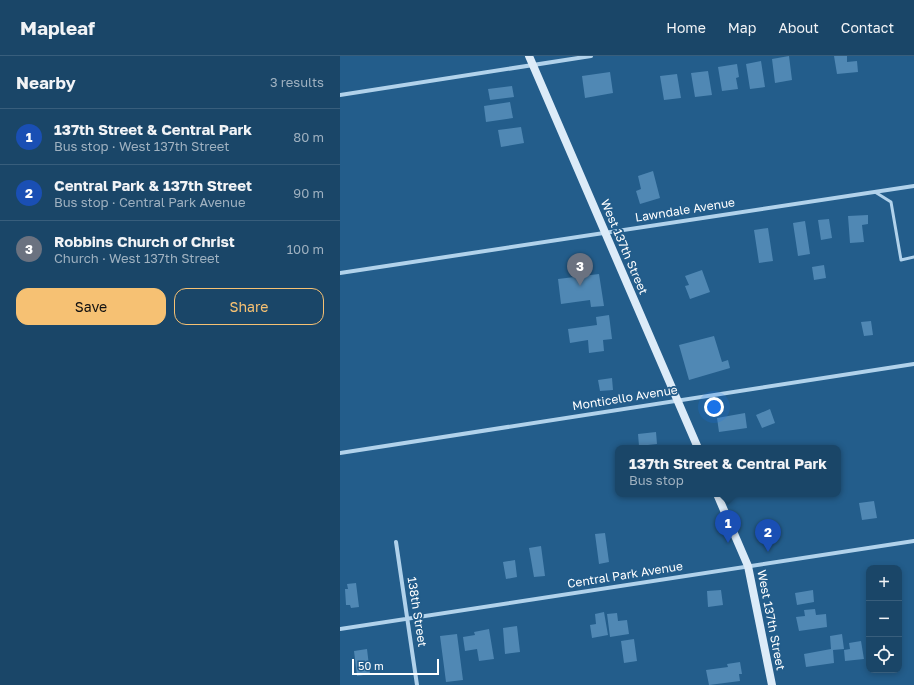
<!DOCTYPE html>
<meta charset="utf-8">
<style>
body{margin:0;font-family:"Golos Text",sans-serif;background:#234d6e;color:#f1f3f6}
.controls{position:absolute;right:12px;bottom:12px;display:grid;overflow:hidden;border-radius:8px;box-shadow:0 2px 6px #0003}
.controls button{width:36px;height:36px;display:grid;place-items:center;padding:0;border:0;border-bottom:1px solid #385e7c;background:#1a4668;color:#f1f3f6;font:20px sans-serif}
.scale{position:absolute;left:12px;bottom:10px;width:87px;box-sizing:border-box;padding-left:4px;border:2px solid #fff;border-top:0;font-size:11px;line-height:14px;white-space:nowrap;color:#fff;-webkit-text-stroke:3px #235d8b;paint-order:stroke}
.you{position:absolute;left:374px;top:351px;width:14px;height:14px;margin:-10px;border:3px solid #fff;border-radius:50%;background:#1a73e8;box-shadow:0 0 0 6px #1a73e833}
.badge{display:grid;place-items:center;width:26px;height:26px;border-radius:50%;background:#f6c173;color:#fff;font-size:13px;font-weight:700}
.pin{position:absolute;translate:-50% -33px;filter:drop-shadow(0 1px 2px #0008)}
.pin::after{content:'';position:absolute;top:21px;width:14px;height:12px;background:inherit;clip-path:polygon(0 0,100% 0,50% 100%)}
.popup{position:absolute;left:275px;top:389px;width:226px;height:52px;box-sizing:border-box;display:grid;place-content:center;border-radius:8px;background:#1a4668;filter:drop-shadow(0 1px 3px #0005);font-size:13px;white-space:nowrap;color:#9fb1c0}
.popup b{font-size:15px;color:#f1f3f6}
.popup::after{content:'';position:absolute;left:50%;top:100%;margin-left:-8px;border:8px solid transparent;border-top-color:#1a4668}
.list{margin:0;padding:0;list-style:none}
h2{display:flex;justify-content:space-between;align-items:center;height:52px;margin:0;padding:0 16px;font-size:17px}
h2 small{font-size:13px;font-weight:400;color:#9fb1c0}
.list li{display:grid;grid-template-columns:26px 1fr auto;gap:12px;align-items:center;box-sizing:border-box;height:56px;padding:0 16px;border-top:1px solid #385e7c}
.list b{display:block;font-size:15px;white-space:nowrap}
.list p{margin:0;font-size:13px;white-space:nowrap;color:#9fb1c0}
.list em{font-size:13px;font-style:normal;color:#9fb1c0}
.actions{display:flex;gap:8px;padding:12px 16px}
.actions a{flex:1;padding:9px 0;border:1px solid #f6c173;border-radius:12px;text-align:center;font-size:14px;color:#f6c173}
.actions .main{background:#f6c173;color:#111}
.icon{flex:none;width:22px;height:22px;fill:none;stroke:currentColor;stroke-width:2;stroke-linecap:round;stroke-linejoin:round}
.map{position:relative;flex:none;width:574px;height:629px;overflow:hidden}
header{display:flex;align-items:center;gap:24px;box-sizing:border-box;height:56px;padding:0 20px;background:#1a4668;border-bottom:1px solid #385e7c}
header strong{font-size:19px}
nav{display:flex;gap:22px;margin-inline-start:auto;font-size:14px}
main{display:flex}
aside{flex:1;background:#1a4668}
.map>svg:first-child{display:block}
.building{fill:#5088b4}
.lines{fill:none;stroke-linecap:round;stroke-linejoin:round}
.lane{stroke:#b1d2eb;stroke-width:3}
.street{stroke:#b1d2eb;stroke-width:4}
.secondary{stroke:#dcebf8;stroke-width:8}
.labels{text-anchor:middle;stroke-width:3.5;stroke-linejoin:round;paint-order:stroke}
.street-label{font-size:12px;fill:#fff;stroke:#235d8b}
</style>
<header>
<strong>Mapleaf</strong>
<nav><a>Home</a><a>Map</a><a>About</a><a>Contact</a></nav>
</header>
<main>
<aside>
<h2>Nearby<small>3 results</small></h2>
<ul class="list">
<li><span class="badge" style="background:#1a4fb4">1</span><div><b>137th Street &amp; Central Park</b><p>Bus stop · West 137th Street</p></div><em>80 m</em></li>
<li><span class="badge" style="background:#1a4fb4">2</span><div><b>Central Park &amp; 137th Street</b><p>Bus stop · Central Park Avenue</p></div><em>90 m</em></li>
<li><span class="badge" style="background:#6b7280">3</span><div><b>Robbins Church of Christ</b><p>Church · West 137th Street</p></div><em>100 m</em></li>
</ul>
<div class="actions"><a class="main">Save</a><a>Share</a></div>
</aside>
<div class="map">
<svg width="574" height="629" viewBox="0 0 574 629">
<rect width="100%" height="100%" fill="#235d8b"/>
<path class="building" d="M449 0 452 24 435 27 432 3Z
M494 0H507V6L517 5 518 16 497 18Z
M421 5 425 31 410 33 406 8Z
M397 8 399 21 396 22 398 33 382 35 378 11Z
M368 15 372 39 355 41 351 17Z
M270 16 273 37 245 42 242 20Z
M337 18 341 42 324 44 320 20Z
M172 30 174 41 150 44 148 33Z
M170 46 173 62 146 66 144 50Z
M181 71 184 87 161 91 158 74Z
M313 115 320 142 300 148 296 135 301 133 298 120Z
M528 159V168L522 169 524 186 510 187 508 160Z
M489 163 492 182 481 184 478 164Z
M465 165 470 198 458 200 453 167Z
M428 172 433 205 419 207 414 174Z
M484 209 486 222 474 224 472 211Z
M362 214 370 236 350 243 345 230 349 229 345 220Z
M259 218 264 250 251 251 250 244 221 248 218 223Z
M269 259 272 283 263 284 264 295 249 297 248 284 230 287 228 273 257 269 256 261Z
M531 265 533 279 524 280 521 266Z
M374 280 382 306 388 304 390 312 349 324 339 289Z
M272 322 273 334 260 335 258 324Z
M430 353 435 367 422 372 416 359Z
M405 357 407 372 379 376 377 362Z
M316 376 317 388 299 390 298 378Z
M534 445 537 462 522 464 519 447Z
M265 477 269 506 259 508 255 478Z
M201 490 205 520 194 521 189 492Z
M175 504 177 521 166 523 163 506Z
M16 527 19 551 11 552 10 549H6L5 533H8L7 528Z
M381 534 383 549 368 551 367 535Z
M473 534 474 546 457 549 455 537Z
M475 553 476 559 486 558 487 571 459 575 456 561 465 560 464 554Z
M264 556 268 579 252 582 250 569 256 568 255 558Z
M277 557 278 565 287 564 289 578 270 581 267 558Z
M177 570 180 596 165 598 163 572Z
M149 573 154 603 139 605 137 593 125 595 123 581 135 579 134 576Z
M117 578 123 624 106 626 100 580Z
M502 578 504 593 493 594 494 607 466 611 464 598 491 593 490 580Z
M294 583 297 605 284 607 281 585Z
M521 585 524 603 505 605 504 594 510 593 509 587Z
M27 593 30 618 17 620 14 595Z
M400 606 402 618H399L400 625 369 629 366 614 388 611 387 608Z"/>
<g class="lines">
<path class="lane" d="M535 136 551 146 561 204 574 201"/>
<path class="street" d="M0 39 251 0
M0 217 574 130
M0 397 574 308
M56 486 77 629
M0 573 574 485"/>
<path class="secondary" d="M189 0 358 392
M377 438 408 510 432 629"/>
</g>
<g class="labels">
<g class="street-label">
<text transform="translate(345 154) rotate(-9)" y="4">Lawndale Avenue</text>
<text transform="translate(284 191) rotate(67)" y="4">West 137th Street</text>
<text transform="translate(285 342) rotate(-9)" y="4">Monticello Avenue</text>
<text transform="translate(285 519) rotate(-9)" y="4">Central Park Avenue</text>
<text transform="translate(77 556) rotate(81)" y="4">138th Street</text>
<text transform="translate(431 564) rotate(79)" y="4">West 137th Street</text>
</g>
</g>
</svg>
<div class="controls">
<button>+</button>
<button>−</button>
<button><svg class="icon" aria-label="locate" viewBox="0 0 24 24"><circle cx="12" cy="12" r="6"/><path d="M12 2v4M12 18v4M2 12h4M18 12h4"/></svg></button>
</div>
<div class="scale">50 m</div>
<div class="you"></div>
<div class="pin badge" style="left:388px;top:487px;background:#1a4fb4">1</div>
<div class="popup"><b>137th Street &amp; Central Park</b>Bus stop</div>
<div class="pin badge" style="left:428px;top:496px;background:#1a4fb4">2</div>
<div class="pin badge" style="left:240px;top:230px;background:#6b7280">3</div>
</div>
</main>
